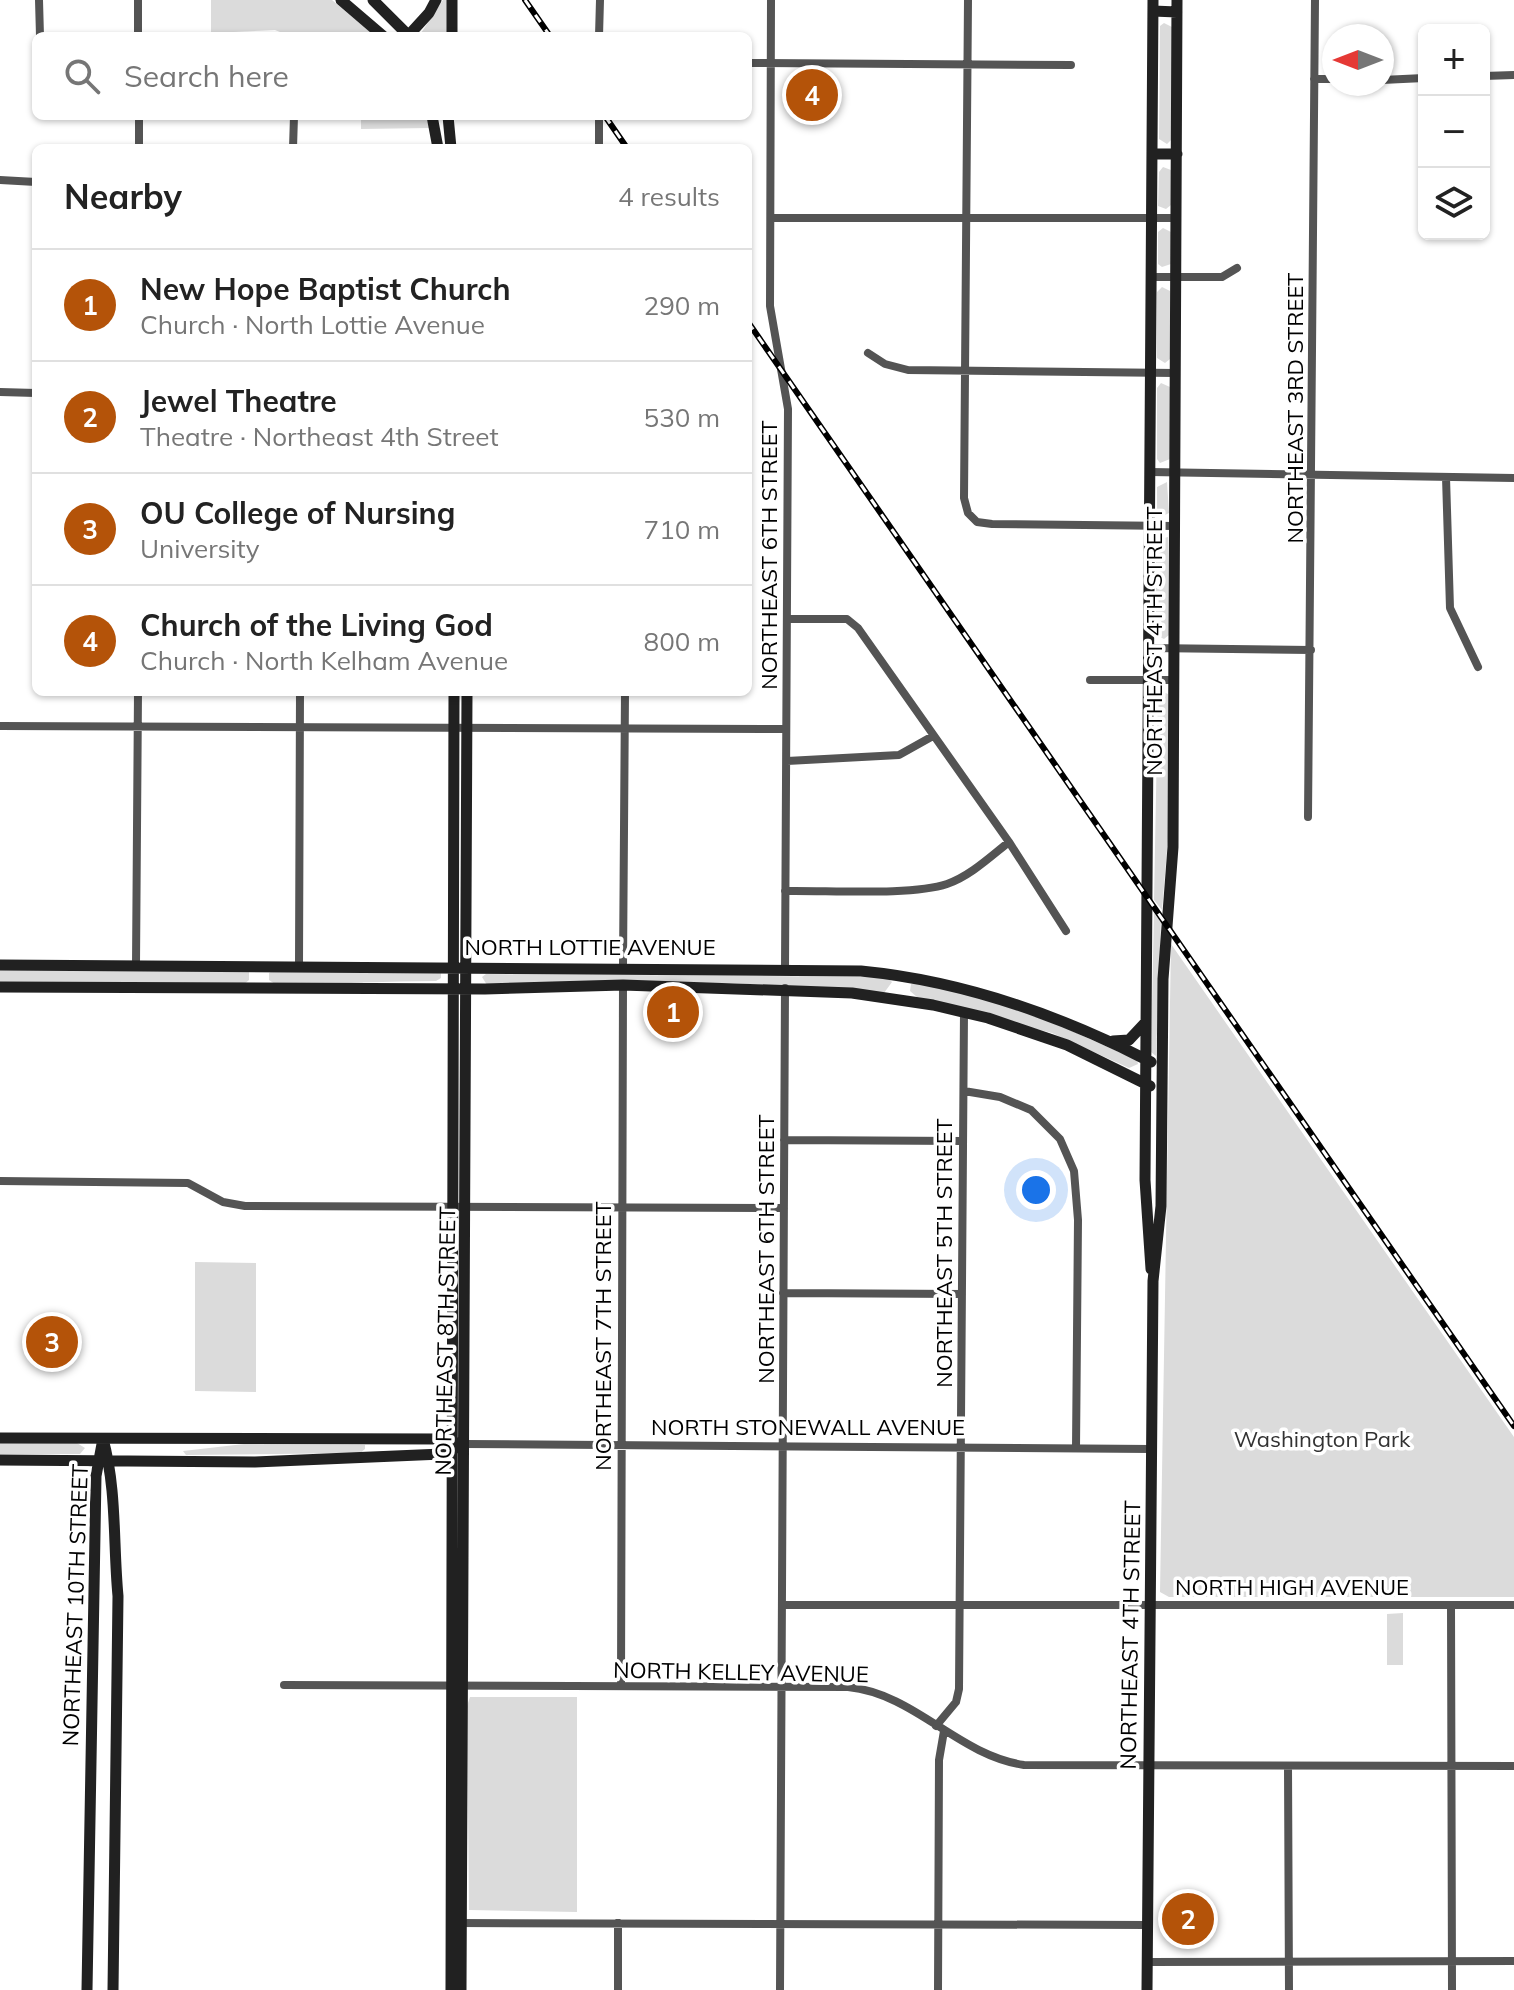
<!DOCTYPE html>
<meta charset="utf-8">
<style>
body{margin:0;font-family:Mulish,sans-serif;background:#f2f2f2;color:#222}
.controls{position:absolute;right:24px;top:24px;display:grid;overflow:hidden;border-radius:12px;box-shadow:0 2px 6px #0004}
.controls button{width:72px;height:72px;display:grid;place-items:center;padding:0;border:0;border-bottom:2px solid #e0e0e0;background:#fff;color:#222;font:40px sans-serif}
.compass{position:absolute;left:1322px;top:24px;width:72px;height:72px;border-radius:50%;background:#fff;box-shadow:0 2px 6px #0004;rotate:270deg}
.you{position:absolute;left:1036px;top:1190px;width:28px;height:28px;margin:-20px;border:6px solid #fff;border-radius:50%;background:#1a73e8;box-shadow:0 0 0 12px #1a73e833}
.badge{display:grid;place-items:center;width:52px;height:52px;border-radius:50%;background:#b45309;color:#fff;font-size:26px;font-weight:700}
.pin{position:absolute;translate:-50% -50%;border:4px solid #fff;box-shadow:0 2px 8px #0006}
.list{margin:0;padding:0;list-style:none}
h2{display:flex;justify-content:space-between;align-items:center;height:104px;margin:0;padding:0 32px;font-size:34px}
h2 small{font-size:26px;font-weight:400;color:#767676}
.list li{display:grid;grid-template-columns:52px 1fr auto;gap:24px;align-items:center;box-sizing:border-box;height:112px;padding:0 32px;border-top:2px solid #e0e0e0}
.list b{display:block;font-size:30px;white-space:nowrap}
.list p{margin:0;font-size:26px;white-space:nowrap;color:#767676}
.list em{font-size:26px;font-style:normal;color:#767676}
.icon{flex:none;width:44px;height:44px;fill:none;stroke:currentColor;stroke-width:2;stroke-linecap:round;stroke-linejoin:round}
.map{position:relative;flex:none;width:1514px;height:1990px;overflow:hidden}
.search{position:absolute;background:#fff;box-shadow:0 2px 6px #0004;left:32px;top:32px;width:720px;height:88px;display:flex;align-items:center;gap:20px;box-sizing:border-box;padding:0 28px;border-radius:12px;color:#767676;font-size:30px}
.panel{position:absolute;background:#fff;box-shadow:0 2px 6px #0004;left:32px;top:144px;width:720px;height:552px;border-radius:12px}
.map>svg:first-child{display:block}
.green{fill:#dbdbdb}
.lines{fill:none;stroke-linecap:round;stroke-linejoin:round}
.street{stroke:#545454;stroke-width:8}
.secondary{stroke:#212121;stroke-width:11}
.rail-casing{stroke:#000;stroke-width:6}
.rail{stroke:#fff;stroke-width:3;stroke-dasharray:9;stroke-linecap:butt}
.labels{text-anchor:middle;stroke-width:7;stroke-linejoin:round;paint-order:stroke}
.street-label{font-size:22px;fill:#000;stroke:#fff}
.park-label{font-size:22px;fill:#323232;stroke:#fff}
</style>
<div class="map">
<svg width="1514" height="1990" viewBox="0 0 1514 1990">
<rect width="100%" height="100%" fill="#fff"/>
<path class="green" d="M211 0H332L375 36H290L275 30 211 33Z
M443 0H447V36H419Z
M1164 23 1172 27V139L1167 144 1159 139 1160 26Z
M361 116H426L430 128 361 129Z
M1163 167 1171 170V205L1166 209 1158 206 1159 172Z
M1163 228 1171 232V264L1162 267 1158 264V232Z
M1162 287 1170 291V359L1165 363 1157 358V292Z
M1161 383 1170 387V459L1160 463 1157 459V388Z
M1167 482 1169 513 1161 517 1157 514V487Z
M1168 537 1169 635 1164 639 1156 635V540Z
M1158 690 1168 694V838L1162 910 1154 900Z
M1154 913 1161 922 1156 1056 1151 1052Z
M1171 944 1514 1437V1597H1169L1160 1592Z
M0 969 243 970 249 972V980L243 985 0 984Z
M275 969 441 972V978L436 981C382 981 329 985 275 984L269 980V973Z
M486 974 887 977 892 982 884 993 733 983 487 985 482 977Z
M920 982 1011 1004 1137 1060 1138 1064 1129 1068 1052 1033 917 997 910 991 911 984Z
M195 1262 256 1263V1392L195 1391Z
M0 1442 77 1443 85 1448 80 1454H0Z
M244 1444 365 1445V1449L360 1453 186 1455 183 1451Z
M1403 1613V1665H1387V1614Z
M470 1697H577V1912L469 1910 467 1706Z"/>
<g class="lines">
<path class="street" d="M39 0 40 36
M138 0V36
M771 0 770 306 788 409 785 968
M968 0 964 498 968 513 977 522 992 524 1175 526
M599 36 600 0
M748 63 1071 65
M1484 76 1514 75
M1314 79H1334
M1382 80 1424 78
M139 116V148
M293 148 294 116
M599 148V116
M0 180 36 182
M771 218H1176
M1152 277H1222L1237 268
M868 353 885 364 908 370 1175 373
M0 392 36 393
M1150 472 1514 478
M1446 477 1450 608 1478 667
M787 619H847L858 628 1009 842 1066 931
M1150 648 1311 650
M1090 680H1174
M0 726 786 729
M787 761 899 755 933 736
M1308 817 1315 0
M785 891C826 890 912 896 947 884 970 876 990 857 1009 842
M136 965 138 692
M299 966 300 692
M623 967 625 692
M964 1091 1000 1097 1031 1110 1060 1139 1074 1171 1078 1220 1076 1448
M784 1140 963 1141
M0 1181 188 1183 223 1202 245 1206 784 1208
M783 1293 962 1294
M464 1444 1151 1449
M782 1605H1514
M1451 1605 1452 1990
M284 1685 848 1687C916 1694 957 1755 1024 1765L1514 1766
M621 1686 623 985
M936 1726 956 1702 959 1689 964 1012
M1288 1766 1289 1990
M456 1923 1147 1925
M618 1923V1990
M1147 1962 1514 1961
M780 1990 785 988
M938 1990 939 1760 944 1731"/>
<path class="secondary" d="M341 0 383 36
M373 0 409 36
M1153 11 1177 12
M408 36 429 13 436 0
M452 36V0
M432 116 438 148
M448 116 451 148
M1152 154H1177
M0 965 861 971C964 981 1060 1015 1151 1062
M0 987 485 989 623 985 852 993 933 1005 988 1018 1067 1045 1150 1086
M1113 1041 1129 1040 1144 1024
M1151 1269 1145 1180 1153 0
M0 1438 442 1439 455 1442
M103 1439C117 1490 113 1543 118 1596L113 1990
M0 1460 255 1462 442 1454 456 1448
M87 1990 96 1476 102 1444
M451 1990 454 692
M461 1990 467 692
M1147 1990 1153 1281 1161 1206 1163 979 1173 847 1177 0"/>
<g class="rail-casing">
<path id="rail" d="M525 0 550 36
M605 116 627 148
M748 322 1514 1426"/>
</g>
<use href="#rail" class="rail"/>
</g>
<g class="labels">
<g class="street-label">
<text transform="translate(1295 408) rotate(-90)" y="8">NORTHEAST 3RD STREET</text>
<text transform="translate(769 555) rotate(-90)" y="8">NORTHEAST 6TH STREET</text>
<text transform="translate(1154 641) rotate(-90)" y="8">NORTHEAST 4TH STREET</text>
<text x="590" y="955">NORTH LOTTIE AVENUE</text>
<text transform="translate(766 1249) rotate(-90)" y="8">NORTHEAST 6TH STREET</text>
<text transform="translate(944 1253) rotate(-90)" y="8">NORTHEAST 5TH STREET</text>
<text transform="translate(603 1336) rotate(-90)" y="8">NORTHEAST 7TH STREET</text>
<text transform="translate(445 1341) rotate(-89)" y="8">NORTHEAST 8TH STREET</text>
<text x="808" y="1435">NORTH STONEWALL AVENUE</text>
<text x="1292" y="1595">NORTH HIGH AVENUE</text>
<text transform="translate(75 1605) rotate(-88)" y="8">NORTHEAST 10TH STREET</text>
<text transform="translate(1130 1635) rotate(-89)" y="8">NORTHEAST 4TH STREET</text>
<text transform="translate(741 1672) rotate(1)" y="8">NORTH KELLEY AVENUE</text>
</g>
<g class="park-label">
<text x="1322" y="1447">Washington Park</text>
</g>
</g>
</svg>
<div class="controls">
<button>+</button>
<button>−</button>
<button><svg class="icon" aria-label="layers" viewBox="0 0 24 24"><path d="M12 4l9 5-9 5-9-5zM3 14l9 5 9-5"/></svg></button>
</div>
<svg class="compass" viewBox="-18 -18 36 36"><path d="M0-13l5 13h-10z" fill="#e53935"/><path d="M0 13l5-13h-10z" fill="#767676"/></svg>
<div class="you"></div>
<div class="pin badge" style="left:673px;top:1012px">1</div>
<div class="pin badge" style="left:1188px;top:1919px">2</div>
<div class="pin badge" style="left:52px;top:1342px">3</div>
<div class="pin badge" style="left:812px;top:95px">4</div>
<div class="search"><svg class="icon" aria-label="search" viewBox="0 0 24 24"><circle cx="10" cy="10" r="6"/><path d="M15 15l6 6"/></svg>Search here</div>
<section class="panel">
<h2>Nearby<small>4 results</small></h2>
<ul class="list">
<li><span class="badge">1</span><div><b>New Hope Baptist Church</b><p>Church · North Lottie Avenue</p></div><em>290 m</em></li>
<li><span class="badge">2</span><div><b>Jewel Theatre</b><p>Theatre · Northeast 4th Street</p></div><em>530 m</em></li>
<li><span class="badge">3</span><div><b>OU College of Nursing</b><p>University</p></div><em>710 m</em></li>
<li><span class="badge">4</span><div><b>Church of the Living God</b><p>Church · North Kelham Avenue</p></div><em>800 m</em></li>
</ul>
</section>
</div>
